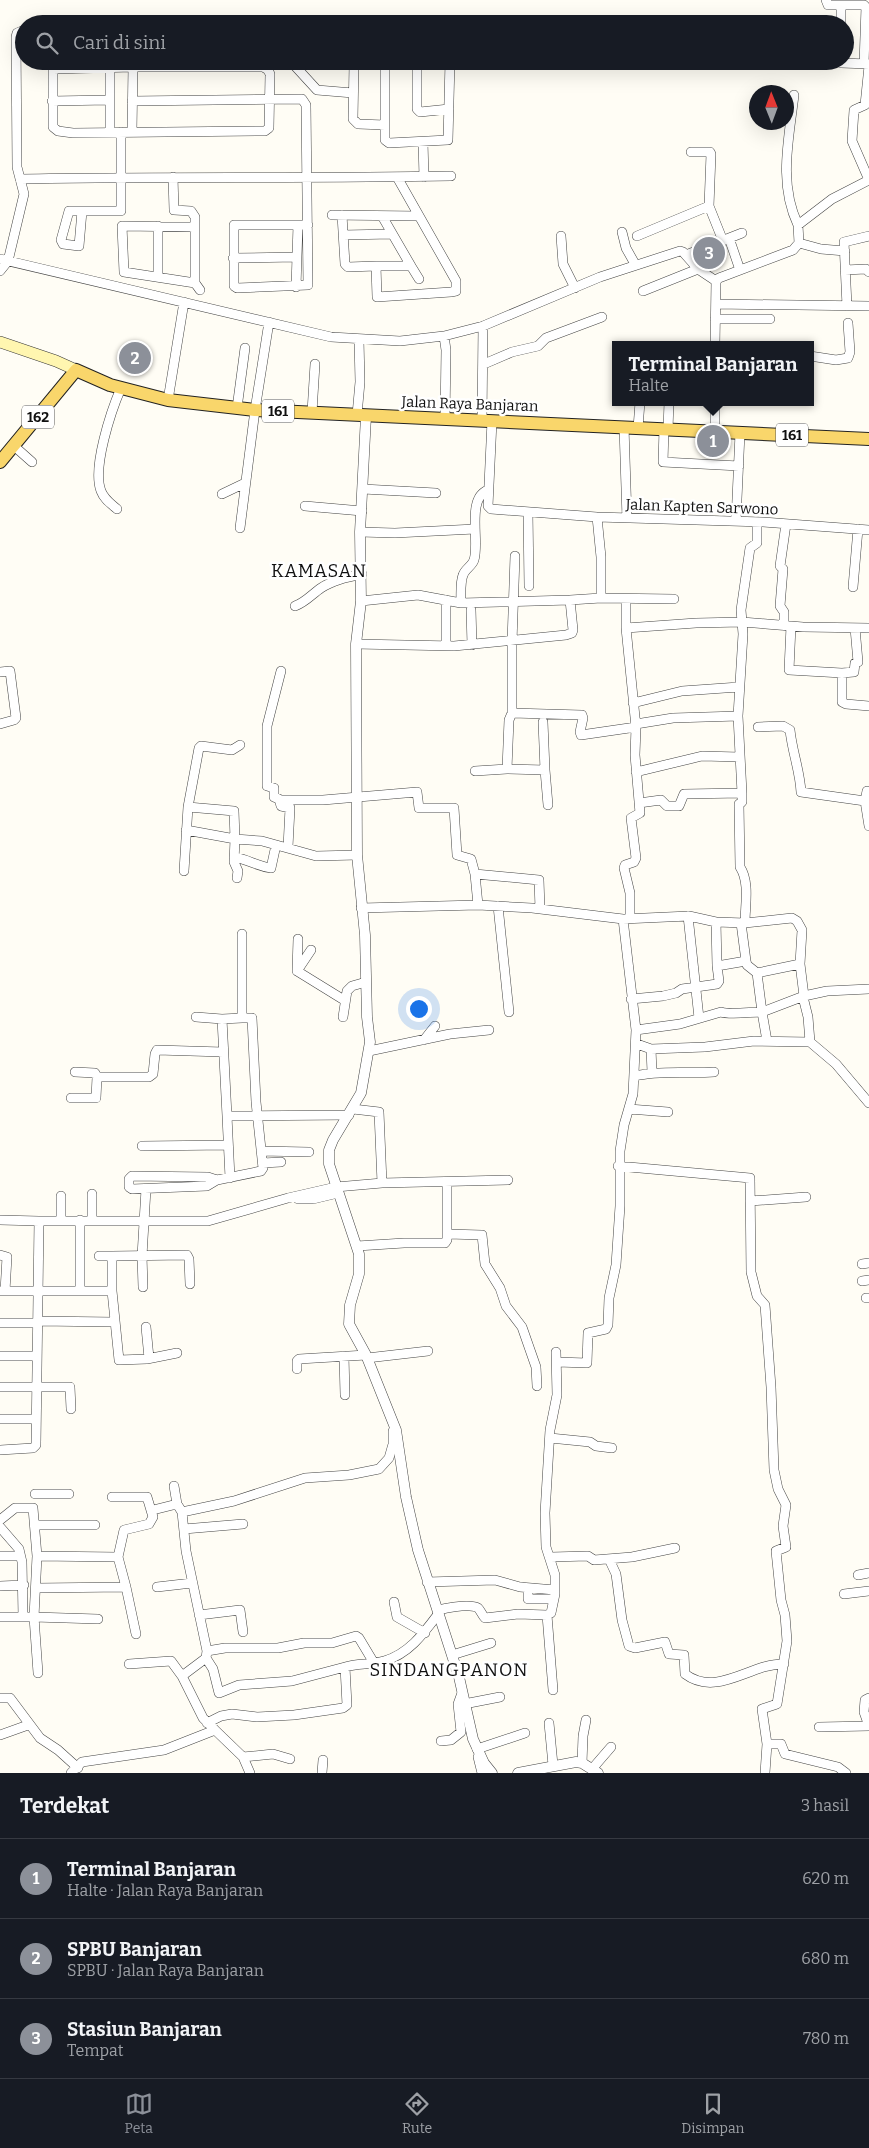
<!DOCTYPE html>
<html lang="id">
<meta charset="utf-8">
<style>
body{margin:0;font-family:Bitter,serif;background:#242831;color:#f1f3f6}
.compass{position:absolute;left:749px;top:85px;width:45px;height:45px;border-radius:50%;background:#171b24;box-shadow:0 5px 20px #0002;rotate:359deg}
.you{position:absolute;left:418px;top:1008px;width:18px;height:18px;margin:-12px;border:4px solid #fff;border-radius:50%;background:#1a73e8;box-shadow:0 0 0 8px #1a73e833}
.badge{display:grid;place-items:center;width:32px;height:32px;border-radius:50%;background:#8c9099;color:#fff;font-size:16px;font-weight:700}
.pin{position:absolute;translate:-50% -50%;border:2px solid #fff;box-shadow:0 1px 5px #0006}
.popup{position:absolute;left:612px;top:341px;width:202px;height:65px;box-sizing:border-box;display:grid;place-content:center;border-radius:0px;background:#171b24;filter:drop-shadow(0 1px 4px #0005);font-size:16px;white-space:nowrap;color:#9ea1a6}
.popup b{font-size:19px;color:#f1f3f6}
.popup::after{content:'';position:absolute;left:50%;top:100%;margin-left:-10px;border:10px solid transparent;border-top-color:#171b24}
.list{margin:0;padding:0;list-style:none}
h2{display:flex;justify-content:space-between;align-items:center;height:65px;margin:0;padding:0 20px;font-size:21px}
h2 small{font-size:16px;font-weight:400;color:#9ea1a6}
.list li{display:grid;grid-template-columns:32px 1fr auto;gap:15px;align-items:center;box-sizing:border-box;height:80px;padding:0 20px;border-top:1px solid #363941}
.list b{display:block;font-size:19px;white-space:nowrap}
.list p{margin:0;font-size:16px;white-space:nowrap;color:#9ea1a6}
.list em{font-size:16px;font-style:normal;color:#9ea1a6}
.icon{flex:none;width:28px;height:28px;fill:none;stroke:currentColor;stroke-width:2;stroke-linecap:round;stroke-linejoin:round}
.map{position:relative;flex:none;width:869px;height:1773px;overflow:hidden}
.search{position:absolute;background:#171b24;box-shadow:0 5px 20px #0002;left:15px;right:15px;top:15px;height:55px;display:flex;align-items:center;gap:12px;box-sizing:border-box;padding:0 18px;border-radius:28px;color:#9ea1a6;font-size:19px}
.sheet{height:305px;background:#171b24}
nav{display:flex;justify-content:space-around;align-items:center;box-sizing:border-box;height:70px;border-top:1px solid #363941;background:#171b24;font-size:14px;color:#9ea1a6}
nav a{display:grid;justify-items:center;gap:2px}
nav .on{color:#8c9099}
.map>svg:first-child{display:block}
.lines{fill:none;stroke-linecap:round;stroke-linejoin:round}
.minor-casing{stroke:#444;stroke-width:10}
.tertiary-casing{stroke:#444;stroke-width:11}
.secondary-casing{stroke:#333;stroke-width:12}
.primary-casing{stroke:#222;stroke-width:14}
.minor{stroke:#fff;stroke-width:9}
.tertiary{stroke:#fff;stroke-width:10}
.secondary{stroke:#fff6b0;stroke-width:11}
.primary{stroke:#f9d66b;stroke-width:12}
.labels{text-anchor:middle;stroke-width:5;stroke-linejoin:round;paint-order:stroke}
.shield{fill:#fff;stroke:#585858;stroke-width:1}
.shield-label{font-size:14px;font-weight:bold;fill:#111}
.street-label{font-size:15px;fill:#111;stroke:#fff}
.quarter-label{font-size:18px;letter-spacing:1px;fill:#111;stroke:#fff}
</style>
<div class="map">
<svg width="869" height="1773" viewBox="0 0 869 1773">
<rect width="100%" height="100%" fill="#fffdf5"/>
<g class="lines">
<g class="minor-casing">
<path id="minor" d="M826 0 828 5H864L866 7 864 64
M841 24V5
M328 61 297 62 295 66 317 90 353 93
M351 61 354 64 353 119 358 124 385 125
M385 61V140L389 143 448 140 450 61
M420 61 417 64V109L420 112 449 109
M841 61V63L869 64
M869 66 865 105 854 110 852 141 869 180
M133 67H263L268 70 270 74 269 128 265 131 73 133 58 131 53 127V69Z
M794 95C789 139 778 183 798 225
M52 101 109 100
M132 101 302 99 306 105 308 285 237 288 234 286V225H308
M110 131V67
M132 131 133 67
M423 142 424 177
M691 152H710L711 154 709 206 723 241
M173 177 174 210 191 211 195 217V227
M20 179C163 176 307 179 451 176
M82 211 79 246 63 244 61 240 69 211H121V132
M332 215 418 216
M342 215 345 264 348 267 376 266 377 297 451 292 456 291V281L397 177
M622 232 626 248 635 264
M343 235 392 234
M561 236 563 264 575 288
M637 236 709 206
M729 238 740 270
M799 243 821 249 845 251
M686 255 742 233
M233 258 297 257
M0 259 331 337 400 341 444 336 483 326 600 277 680 251 683 252 698 269 716 281
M376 266H411L382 216
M411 266 419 279
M845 270 866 269 869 272
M0 271 8 261 24 194 17 167 16 37 17 33 24 30
M158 277V226
M195 283V227L122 226 124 272 195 283 200 290
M296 287 298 225
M643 291 698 269
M716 304 869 306
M847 306 844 242 869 236
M715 319H770
M444 336 446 350 445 419
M715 345 716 281 719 278 793 250 799 243 798 225 832 199 869 180
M810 356 836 360 848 358 850 352 848 323
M484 364 512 352 538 346 546 338 602 317
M168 400 184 302
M715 402V431
M237 408 245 348
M312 412 315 364
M357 415 360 382 359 340
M482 420 483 326
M492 421 488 506 491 509 597 517 763 522 869 530
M624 427 627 518
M638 428 640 402
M664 429 663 462 739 466
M668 429 669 402
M14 446 32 462
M363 489 436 493
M222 494 245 483
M305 506 362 511
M117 509C110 503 104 499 101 491 92 468 111 411 121 388
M528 512 529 586
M597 517 601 557V598L674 599
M736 521 740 433
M240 528 255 410 269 322
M360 532 395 533 475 529
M515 556 512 642V713L582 715 583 718 580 732 581 735 636 727 626 628
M853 587 858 529
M626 599V628L696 623 742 622 803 627 869 628
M446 600V646
M361 601 418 595 461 603 570 600
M461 603C461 594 460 583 463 575 465 569 472 566 474 560 480 542 466 498 488 490
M295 606C306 602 312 594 321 588 333 580 348 577 362 574
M471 610 472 645
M784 626V612L780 606 783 569 780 566 786 524
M791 626 789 670 842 673
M855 628 858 662 855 663 854 672 842 673V702L846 704 869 706
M356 644 454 646 566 635 572 633 573 630 570 600 601 598
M281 671 267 726V786L274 788V797L279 799 281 806 290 808 288 847
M0 672 10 671 16 718 14 720 0 724
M633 703 682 691 739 687
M543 722 545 770
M636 724 673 718 738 716
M758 727 783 726 790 730C792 751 800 771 801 792L865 801
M507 769 545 770 548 805
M475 771 507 769 509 720 512 713
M636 772 702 756 739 757
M869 792 867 791 865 801 869 826
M742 793 738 716 743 634 741 610 750 548 757 543V522
M280 800H323L417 792 419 808H454L457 855 471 859 475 874 539 880 540 909
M639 803 661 800 667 806H679L684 794 742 793V802L739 804 740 867C750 882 745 906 745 923
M188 807 234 811 235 839 262 841 316 856 357 855
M186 830 235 839 234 862 238 871 237 878
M234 857C250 860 256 866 271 868L276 845
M184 871 188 807 199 748 201 746 232 750 240 745
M475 874 478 905
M498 906 509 1012
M361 908 478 905 532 908 623 919 636 1030 680 1024 721 1012C729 1015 751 1012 762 1012L757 973 747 965 746 961 717 966 719 981 717 984 682 989 676 993 663 996 631 999
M688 916 699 1018
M630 918V893L624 868 625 865 634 862 636 858 631 818 640 813 635 755 636 727
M623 919 689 916 716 922 745 923 792 918 797 921 802 930 800 964 804 996 762 1012 767 1041
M716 922 717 966
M741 923 746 961
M298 939 297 971 344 1000
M297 971 311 950
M757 973 800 964
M804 996 827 991 869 989
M803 997 808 1017 810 1042
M196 1017 222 1019 227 1116 349 1115
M343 1017 347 991 352 986 366 982
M222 1019 242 1018V934
M424 1040 435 1026
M637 1044 651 1049 652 1072
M651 1049 705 1047 754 1041 810 1042 836 1064 869 1103
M369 1051 450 1034 489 1030
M75 1072 95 1073 97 1077H149L153 1074 155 1054 157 1050 223 1052
M635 1076C661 1070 688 1074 714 1072
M71 1098H96L97 1077
M353 1109 379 1112 382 1183
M629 1109 668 1112
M227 1116 230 1178
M142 1146 228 1145
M261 1151 309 1152
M263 1163 281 1162
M618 1166 750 1178 751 1272 757 1296 765 1305 771 1387 774 1470 778 1489 786 1505 783 1526 786 1547 776 1551 781 1600 785 1615 787 1641 777 1704 762 1709 767 1744 765 1773
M217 1180 207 1186 132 1189 129 1187V1179L132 1176 208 1177 217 1180 261 1171 263 1168 256 1102 252 1018H242
M92 1194V1220
M298 1199H313L338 1193
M750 1201 806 1197
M0 1220 39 1221
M61 1220V1196
M448 1234 482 1235 485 1264 500 1288 506 1306 522 1327 536 1367 537 1386
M357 1246 404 1243H445L447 1240V1182
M0 1255 7 1257 5 1291
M99 1256H112
M862 1264 869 1263
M862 1281 869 1280
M143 1287 142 1256 146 1189
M80 1290V1220
M0 1291H112L119 1360 147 1359 177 1353
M112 1291V1256L187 1255 189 1259 190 1284
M866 1298H869
M38 1321 114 1322
M0 1323H38
M146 1327 149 1358
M0 1356H37
M344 1356 345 1395
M367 1358 428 1351
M557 1362 587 1363 588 1333 606 1329 608 1325 609 1298 616 1265 620 1206V1151L624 1125 633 1094 636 1030
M297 1369V1361L299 1359 366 1355
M0 1387H70L71 1409
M0 1419H36
M550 1438 590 1442 596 1446 612 1448
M0 1450 33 1448 36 1445 39 1221H208L288 1198 336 1187 382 1183 508 1180
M174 1486 177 1504
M35 1494H69
M182 1512 234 1501 305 1478 349 1475 379 1469 389 1458 393 1444V1431
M0 1520 15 1508H33L37 1556 34 1617H0
M36 1525H95
M0 1527 19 1549 22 1562 23 1617
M184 1529 243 1524
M0 1556H20
M37 1556 118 1557
M551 1557 588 1556 594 1560 632 1557 675 1548
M609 1559 616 1574 622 1620 629 1646 635 1648 665 1642 669 1654 684 1655 685 1674C717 1698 751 1663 784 1664
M858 1575 869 1573
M427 1582 495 1580 520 1587 555 1590
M0 1586 24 1585
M126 1587 136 1634
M157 1587 192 1583
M36 1588 126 1587 118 1557 124 1530 149 1524 153 1517 147 1497H112
M528 1588V1599H554
M844 1594 869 1591
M394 1602 397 1617 425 1633
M438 1610C447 1608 470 1603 478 1608 481 1611 482 1615 485 1618L518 1614 547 1615 551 1613 555 1594V1575L546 1547 545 1513 550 1430 557 1395 556 1352
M199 1615 240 1610 243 1632
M547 1615 553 1690
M207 1651 225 1648H278L304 1643H332L356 1636 359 1638 374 1663
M452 1655 491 1643
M206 1658 213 1669 219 1693 239 1685 292 1681 345 1667
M129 1664 171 1661 182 1676
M38 1673 34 1617 98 1619
M0 1698H10L40 1738 58 1750 78 1768
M464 1704 500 1697
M207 1723 221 1716 232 1714 257 1717 294 1715 343 1708 347 1705 345 1667C358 1663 371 1665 384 1661 409 1654 424 1633 439 1613
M549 1723 553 1765
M869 1726 864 1712 865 1700 869 1698
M819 1727 869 1726
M215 1730 243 1757 250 1773
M0 1735 28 1725
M441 1741 451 1740 461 1732 458 1704 462 1693
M767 1744H781L785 1754 838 1767 846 1773
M477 1749 525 1733
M243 1757 273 1754 290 1759
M478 1757 482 1773
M582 1763 583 1736 586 1720
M592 1769 611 1747
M71 1773 82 1762 164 1750 215 1730 203 1718 182 1676 206 1658 207 1651 186 1551 182 1512 177 1504 153 1510
M322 1773 323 1760"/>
</g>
<g class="tertiary-casing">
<path id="tertiary" d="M366 416 360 532 361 601 356 644 357 855 365 935 367 1017 370 1042 361 1093 333 1140 329 1150V1164L359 1254V1274L350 1305 349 1324 366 1355 396 1430 406 1497 418 1550 459 1677 473 1739 484 1763 492 1773
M518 1773 576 1762 582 1763 598 1773"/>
</g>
<g class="secondary-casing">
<path id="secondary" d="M0 342 56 361 76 370"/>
</g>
<g class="primary-casing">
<path id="primary" d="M0 462 76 370 110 385 168 400 255 410 869 439"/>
</g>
<use href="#minor" class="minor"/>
<use href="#tertiary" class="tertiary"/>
<use href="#secondary" class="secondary"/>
<use href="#primary" class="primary"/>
</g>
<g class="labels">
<g class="shield">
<rect x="262" y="399.5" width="32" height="23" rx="4"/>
<rect x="22" y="405.5" width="32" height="23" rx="4"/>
<rect x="776" y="423.5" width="32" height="23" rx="4"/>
</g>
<g class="shield-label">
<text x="278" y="416">161</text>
<text x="38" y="422">162</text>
<text x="792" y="440">161</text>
</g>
<g class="street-label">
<text transform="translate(470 404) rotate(2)" y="5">Jalan Raya Banjaran</text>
<text transform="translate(702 507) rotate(2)" y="5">Jalan Kapten Sarwono</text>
</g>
<g class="quarter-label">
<text x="319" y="577">KAMASAN</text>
<text x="449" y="1676">SINDANGPANON</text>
</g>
</g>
</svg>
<svg class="compass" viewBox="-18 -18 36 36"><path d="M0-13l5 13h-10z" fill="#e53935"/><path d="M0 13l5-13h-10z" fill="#9ea1a6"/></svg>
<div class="you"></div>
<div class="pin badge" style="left:713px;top:441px">1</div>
<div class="popup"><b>Terminal Banjaran</b>Halte</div>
<div class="pin badge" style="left:135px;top:358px">2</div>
<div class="pin badge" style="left:709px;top:253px">3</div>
<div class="search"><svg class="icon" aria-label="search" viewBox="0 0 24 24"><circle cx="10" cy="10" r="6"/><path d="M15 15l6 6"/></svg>Cari di sini</div>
</div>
<section class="sheet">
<h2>Terdekat<small>3 hasil</small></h2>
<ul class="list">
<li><span class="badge">1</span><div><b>Terminal Banjaran</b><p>Halte · Jalan Raya Banjaran</p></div><em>620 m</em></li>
<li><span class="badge">2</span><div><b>SPBU Banjaran</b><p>SPBU · Jalan Raya Banjaran</p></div><em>680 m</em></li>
<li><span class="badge">3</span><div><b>Stasiun Banjaran</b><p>Tempat</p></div><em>780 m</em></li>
</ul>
</section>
<nav>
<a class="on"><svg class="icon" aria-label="map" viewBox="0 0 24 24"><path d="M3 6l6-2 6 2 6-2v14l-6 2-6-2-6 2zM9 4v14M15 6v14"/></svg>Peta</a>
<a><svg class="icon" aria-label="directions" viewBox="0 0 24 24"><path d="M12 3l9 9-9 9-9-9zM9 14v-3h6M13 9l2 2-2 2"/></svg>Rute</a>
<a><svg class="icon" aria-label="saved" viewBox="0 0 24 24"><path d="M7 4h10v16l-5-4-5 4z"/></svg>Disimpan</a>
</nav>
